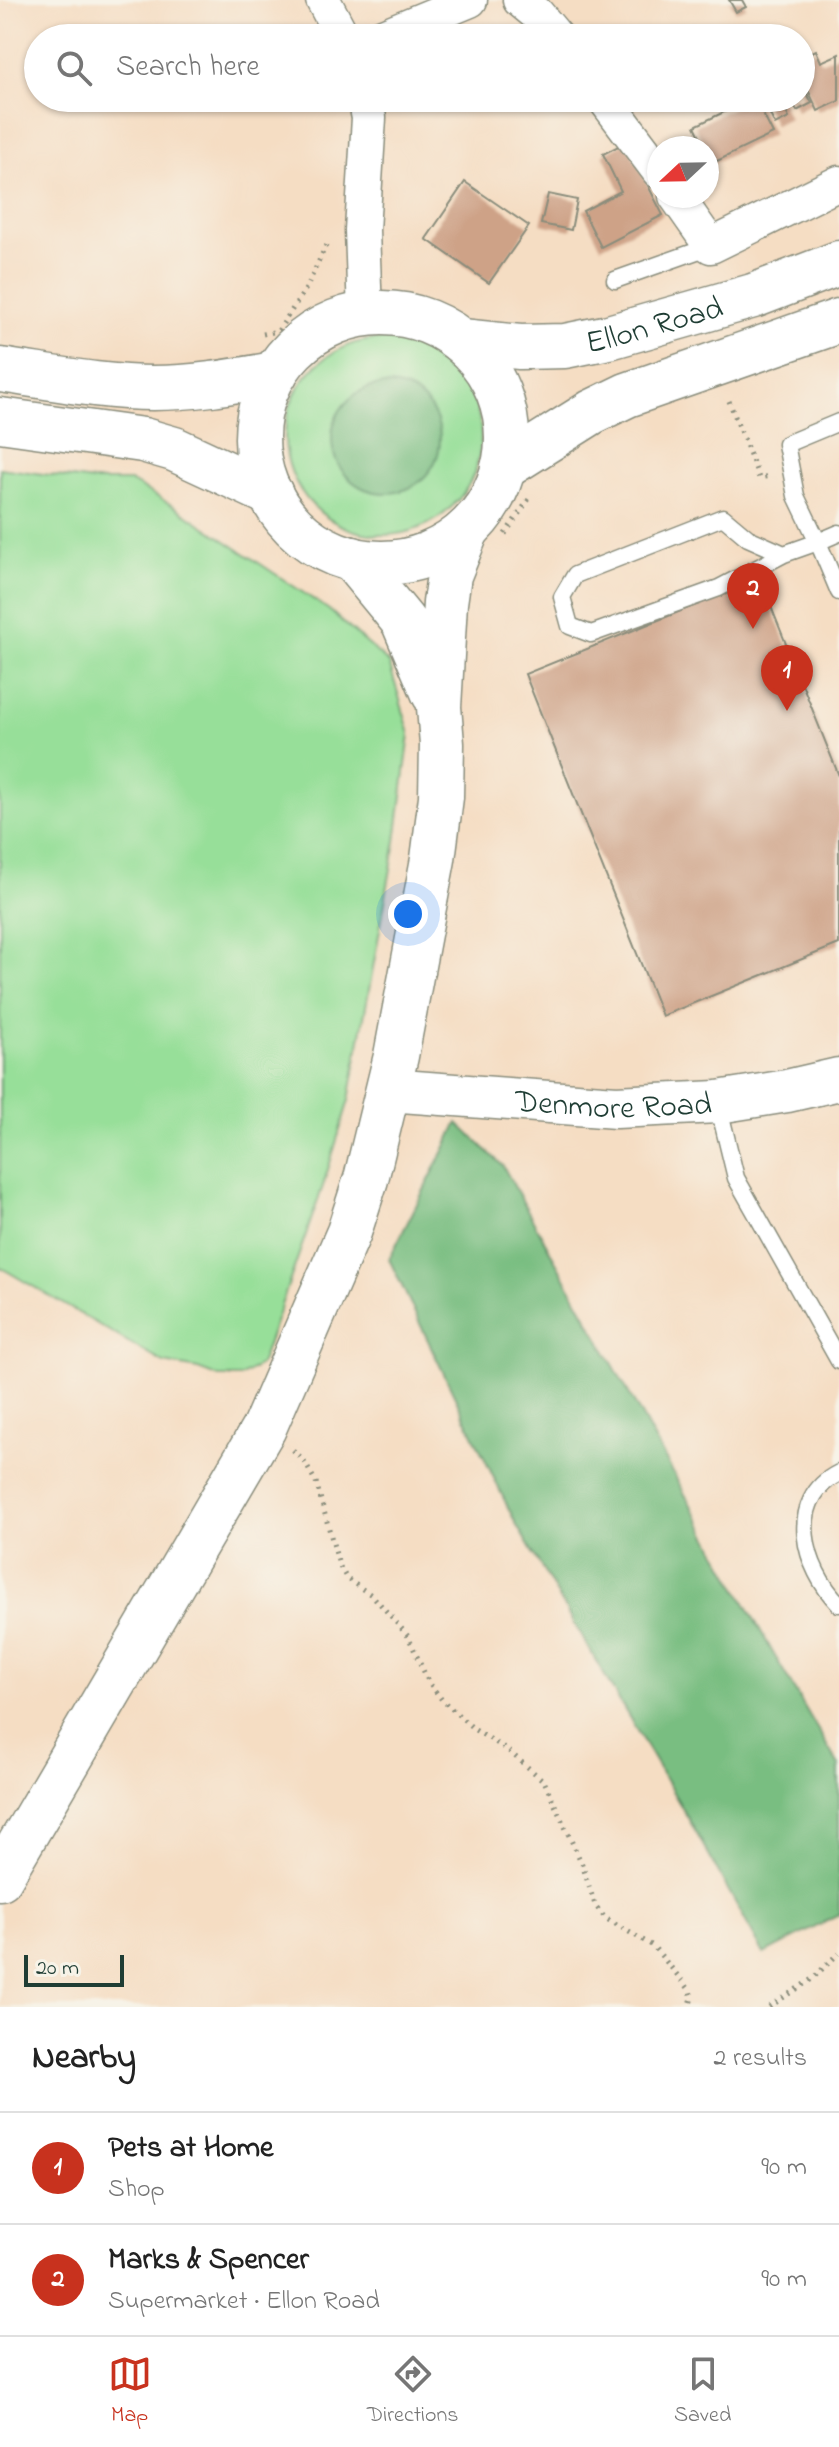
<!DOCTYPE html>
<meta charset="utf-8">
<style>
body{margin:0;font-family:"Indie Flower",sans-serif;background:#f6f6f6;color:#222}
.compass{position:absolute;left:647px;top:136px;width:72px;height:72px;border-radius:50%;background:#fff;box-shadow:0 2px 6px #0004;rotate:248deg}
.scale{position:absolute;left:24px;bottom:20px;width:100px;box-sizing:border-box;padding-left:8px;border:4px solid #1f3d34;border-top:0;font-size:22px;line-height:28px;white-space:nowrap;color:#1f3d34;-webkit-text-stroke:6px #f7f3e8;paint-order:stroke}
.you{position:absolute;left:408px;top:914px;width:28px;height:28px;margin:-20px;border:6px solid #fff;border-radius:50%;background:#1a73e8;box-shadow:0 0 0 12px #1a73e833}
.badge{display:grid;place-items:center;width:52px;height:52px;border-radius:50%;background:#c8321e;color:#fff;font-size:26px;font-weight:700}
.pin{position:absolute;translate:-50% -66px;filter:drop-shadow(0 2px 4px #0008)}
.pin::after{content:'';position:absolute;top:42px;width:28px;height:24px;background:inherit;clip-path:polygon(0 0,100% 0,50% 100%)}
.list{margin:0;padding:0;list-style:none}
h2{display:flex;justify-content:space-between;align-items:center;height:104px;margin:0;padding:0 32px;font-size:34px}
h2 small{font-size:26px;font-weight:400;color:#767676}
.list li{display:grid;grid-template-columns:52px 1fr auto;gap:24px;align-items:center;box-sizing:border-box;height:112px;padding:0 32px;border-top:2px solid #e0e0e0}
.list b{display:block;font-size:30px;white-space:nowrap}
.list p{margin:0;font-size:26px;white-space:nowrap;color:#767676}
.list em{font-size:26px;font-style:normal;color:#767676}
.icon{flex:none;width:44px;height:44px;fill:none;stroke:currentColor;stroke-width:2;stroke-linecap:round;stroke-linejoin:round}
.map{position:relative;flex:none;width:839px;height:2007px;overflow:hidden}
.search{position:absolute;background:#fff;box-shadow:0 2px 6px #0004;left:24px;right:24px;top:24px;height:88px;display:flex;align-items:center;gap:20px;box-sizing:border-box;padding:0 28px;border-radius:44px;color:#767676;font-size:30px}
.sheet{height:328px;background:#fff}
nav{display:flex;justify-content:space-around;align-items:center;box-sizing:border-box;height:112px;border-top:2px solid #e0e0e0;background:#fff;font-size:22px;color:#767676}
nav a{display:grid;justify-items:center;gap:4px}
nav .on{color:#c8321e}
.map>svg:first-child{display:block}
.green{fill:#97df99;stroke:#5b8e66;stroke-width:2}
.forest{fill:#79be81;stroke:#4c7e5a;stroke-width:2}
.building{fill:#cea287}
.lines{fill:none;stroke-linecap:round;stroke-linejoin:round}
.service-casing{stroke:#8a8d7c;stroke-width:19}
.minor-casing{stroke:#8a8d7c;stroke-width:37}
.tertiary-casing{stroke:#8a8d7c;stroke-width:45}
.secondary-casing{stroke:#8a8d7c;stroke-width:47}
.primary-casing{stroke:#8a8d7c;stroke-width:47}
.path{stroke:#8a8d7c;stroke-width:5;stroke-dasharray:2 6;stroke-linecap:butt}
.service{stroke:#fff;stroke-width:16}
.minor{stroke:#fff;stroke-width:34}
.tertiary{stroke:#fff;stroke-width:42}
.secondary{stroke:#fff;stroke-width:44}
.primary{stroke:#fff;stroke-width:44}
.labels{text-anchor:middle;stroke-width:7;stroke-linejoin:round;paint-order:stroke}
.street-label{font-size:32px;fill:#1f3d34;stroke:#f7f3e8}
</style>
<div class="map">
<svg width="839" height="2007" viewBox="0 0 839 2007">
<rect width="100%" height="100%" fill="#f7f3e8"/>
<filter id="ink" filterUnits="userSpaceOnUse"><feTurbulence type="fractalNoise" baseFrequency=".0125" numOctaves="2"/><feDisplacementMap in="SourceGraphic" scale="16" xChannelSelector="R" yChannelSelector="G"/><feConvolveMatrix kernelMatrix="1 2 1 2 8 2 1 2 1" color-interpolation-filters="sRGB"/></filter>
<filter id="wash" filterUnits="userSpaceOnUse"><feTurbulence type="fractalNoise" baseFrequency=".006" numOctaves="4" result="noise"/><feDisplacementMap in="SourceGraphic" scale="32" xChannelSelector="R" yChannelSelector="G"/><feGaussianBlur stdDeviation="1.8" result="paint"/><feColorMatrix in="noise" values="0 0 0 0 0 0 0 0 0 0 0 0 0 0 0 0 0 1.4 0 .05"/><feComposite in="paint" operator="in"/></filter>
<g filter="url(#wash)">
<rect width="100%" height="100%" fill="#f5ddc3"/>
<path class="green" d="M285 437a98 98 0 1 1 196 0a98 98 0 1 1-196 0Z
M0 468 93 481H130L177 508 329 610 389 663 410 734 396 841 349 1100 323 1186 260 1365 240 1377H219L198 1369 164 1363 0 1267Z"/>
<path class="forest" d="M332 439a54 54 0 1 1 108 0a54 54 0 1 1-108 0Z
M458 1123 503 1166 773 1653 839 1766V1915L764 1954 688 1818 516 1524 389 1259Z"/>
<g id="blocks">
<path class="building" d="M729 0H742L746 7 736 12Z
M816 50 821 62 839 54V101L818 111 801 75V57Z
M801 82 812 103 797 111 790 98H801Z
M753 98H755L773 134 713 163 695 126Z
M762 98H780L789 118 775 125Z
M626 142 663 215 601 247 583 211 621 191 603 154Z
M465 182 529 226 489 283 426 239Z
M548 194 577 200 571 230 541 224Z
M760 579 839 776V944L662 1016 525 674Z"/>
</g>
</g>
<g filter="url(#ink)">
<use href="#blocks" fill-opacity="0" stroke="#8a8d7c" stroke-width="2"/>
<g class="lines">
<g class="service-casing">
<path id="service" d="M615 280 711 246
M839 533 818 542 839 592
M784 554 748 538 723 517 575 575 562 597 570 626 591 634 719 588 784 554 818 542 796 496 786 444 839 422
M718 1104 736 1178 839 1361
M839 1473C785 1500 804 1569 839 1604"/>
</g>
<g class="minor-casing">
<path id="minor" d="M323 0 343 38
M520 0 537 14 557 38
M378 38 470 0
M604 98 659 171
M676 196 711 246 839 183
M365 314 362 230 369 118 365 98"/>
</g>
<g class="tertiary-casing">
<g id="tertiary">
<path id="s1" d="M388 1090 616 1107 718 1102 787 1091 839 1079"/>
</g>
</g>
<g class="secondary-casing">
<path id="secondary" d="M352 559 403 621 434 694
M0 1878 264 1428 349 1232 366 1179 396 1056 433 859 441 797 442 744 439 707 445 603 449 575 467 530"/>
</g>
<g class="primary-casing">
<g id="primary">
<circle cx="382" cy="438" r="125"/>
<path id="s2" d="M461 341 520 347 565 346 609 337 753 296 839 263"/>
<path d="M0 370C50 377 102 388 153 388 194 388 234 381 275 374"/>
<path d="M0 420 143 440 174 449 271 494"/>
<path d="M503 468 592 412 627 395 839 321"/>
</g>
</g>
<path class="path" d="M263 334 278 331 307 287 328 241
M729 401 759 478 770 476
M505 534 529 499
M293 1450 302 1458 316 1482 339 1565 347 1579 373 1596 408 1636 428 1681 442 1700 475 1730 505 1748 544 1781 582 1864 595 1905 605 1918 653 1946 690 1990 692 1998 689 2007
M769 2007 812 1979 839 1953"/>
<use href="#service" class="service"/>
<use href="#minor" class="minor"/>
<use href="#tertiary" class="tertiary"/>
<use href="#secondary" class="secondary"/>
<use href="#primary" class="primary"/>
</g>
</g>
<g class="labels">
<g class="street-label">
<text dy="11" stroke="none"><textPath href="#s2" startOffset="196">Ellon Road</textPath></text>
<text dy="11" stroke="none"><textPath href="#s1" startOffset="226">Denmore Road</textPath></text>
</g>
</g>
</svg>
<svg class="compass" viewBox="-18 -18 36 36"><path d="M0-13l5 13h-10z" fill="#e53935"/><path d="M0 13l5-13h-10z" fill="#767676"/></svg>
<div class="scale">20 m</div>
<div class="you"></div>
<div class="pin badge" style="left:787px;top:711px">1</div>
<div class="pin badge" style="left:753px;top:629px">2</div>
<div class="search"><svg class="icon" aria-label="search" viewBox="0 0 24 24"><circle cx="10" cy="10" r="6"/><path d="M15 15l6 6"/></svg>Search here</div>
</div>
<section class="sheet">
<h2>Nearby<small>2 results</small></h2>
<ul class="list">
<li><span class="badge">1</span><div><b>Pets at Home</b><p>Shop</p></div><em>90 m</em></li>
<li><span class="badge">2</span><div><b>Marks &amp; Spencer</b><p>Supermarket · Ellon Road</p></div><em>90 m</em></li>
</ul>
</section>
<nav>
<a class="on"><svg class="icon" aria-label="map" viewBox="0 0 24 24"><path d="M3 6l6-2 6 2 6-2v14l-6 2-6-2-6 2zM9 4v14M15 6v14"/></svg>Map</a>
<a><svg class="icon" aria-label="directions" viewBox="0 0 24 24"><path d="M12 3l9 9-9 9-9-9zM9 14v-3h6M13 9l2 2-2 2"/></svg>Directions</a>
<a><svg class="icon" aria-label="saved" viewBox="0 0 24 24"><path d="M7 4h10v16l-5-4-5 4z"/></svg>Saved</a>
</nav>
